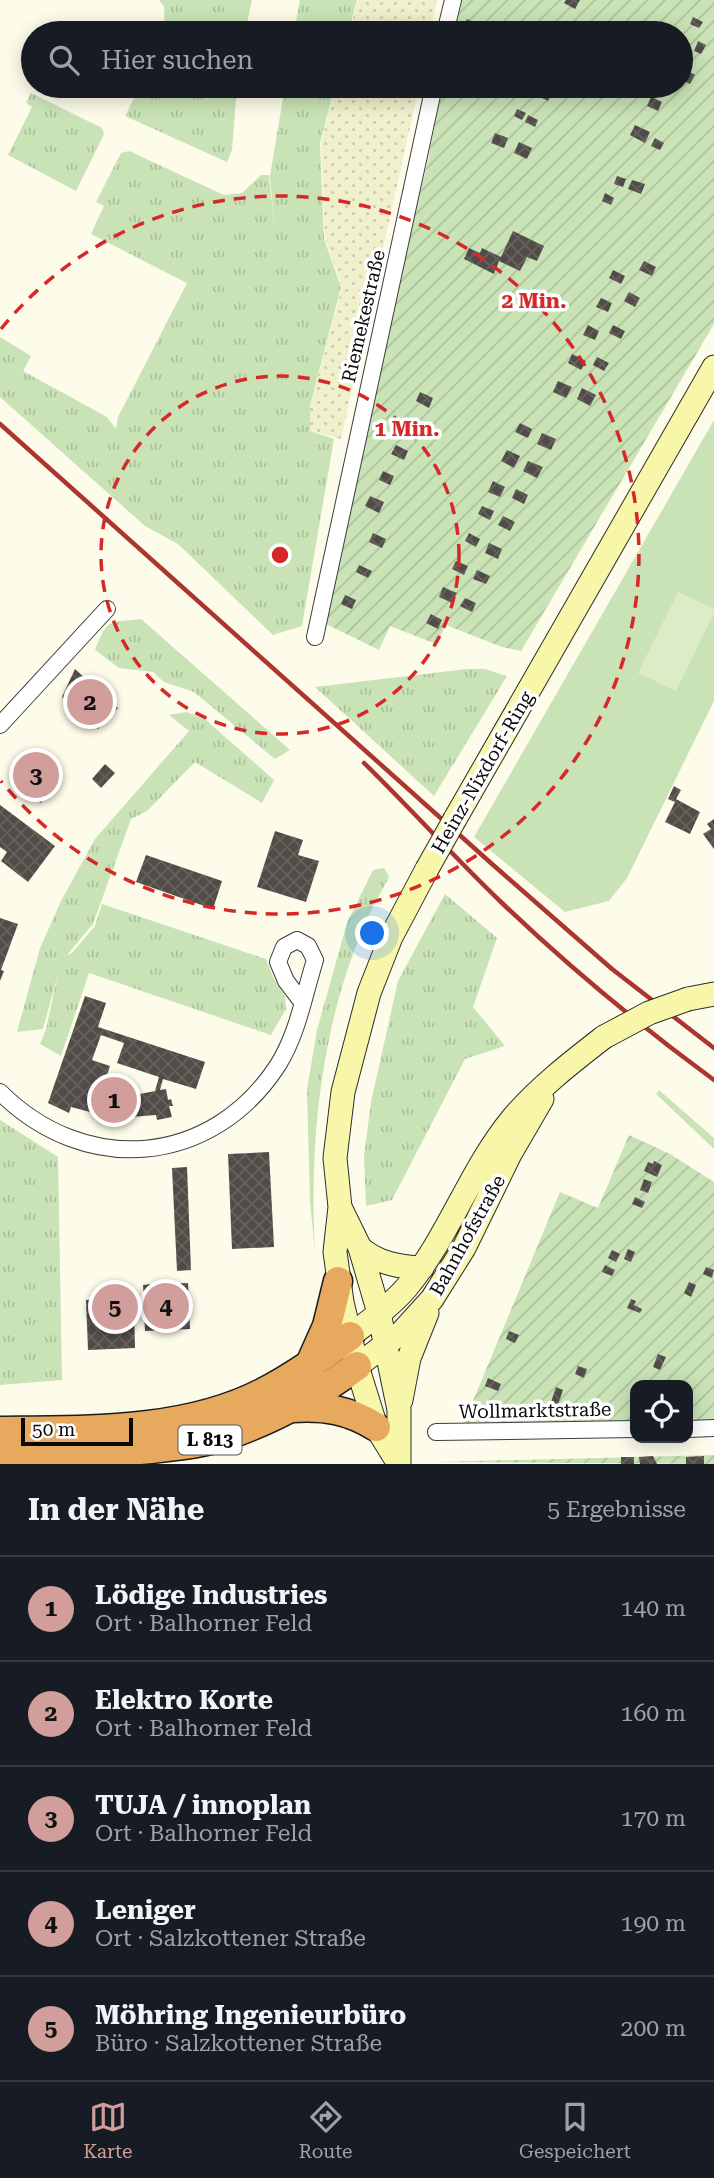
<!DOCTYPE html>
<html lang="de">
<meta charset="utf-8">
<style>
body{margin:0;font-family:"Roboto Serif",serif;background:#20242c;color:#f1f3f6}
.controls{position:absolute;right:21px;bottom:21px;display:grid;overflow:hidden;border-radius:14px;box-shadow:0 4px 18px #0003}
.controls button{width:63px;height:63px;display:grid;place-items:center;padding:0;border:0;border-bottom:2px solid #363941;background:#171b24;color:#f1f3f6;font:35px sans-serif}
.scale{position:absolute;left:21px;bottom:18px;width:112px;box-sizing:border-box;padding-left:7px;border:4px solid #0a0a0a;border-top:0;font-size:19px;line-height:24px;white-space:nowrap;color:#0a0a0a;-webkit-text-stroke:5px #fff;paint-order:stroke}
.you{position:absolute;left:373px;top:934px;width:24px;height:24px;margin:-18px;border:5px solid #fff;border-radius:50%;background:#1a73e8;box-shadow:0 0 0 10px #1a73e833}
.badge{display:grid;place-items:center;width:46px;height:46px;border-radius:50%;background:#d29e9c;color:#111;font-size:23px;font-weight:700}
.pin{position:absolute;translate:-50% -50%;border:4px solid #fff;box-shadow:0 2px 7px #0006}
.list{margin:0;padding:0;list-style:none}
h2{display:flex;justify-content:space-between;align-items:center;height:91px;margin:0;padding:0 28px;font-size:30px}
h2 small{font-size:23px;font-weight:400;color:#9ea1a6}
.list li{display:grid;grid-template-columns:46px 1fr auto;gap:21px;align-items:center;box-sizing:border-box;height:105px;padding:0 28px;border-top:2px solid #363941}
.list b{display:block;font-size:26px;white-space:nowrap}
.list p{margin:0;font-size:23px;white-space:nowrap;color:#9ea1a6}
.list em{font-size:23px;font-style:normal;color:#9ea1a6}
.icon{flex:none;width:38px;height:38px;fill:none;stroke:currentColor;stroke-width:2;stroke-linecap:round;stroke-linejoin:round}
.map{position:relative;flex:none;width:714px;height:1464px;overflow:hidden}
.search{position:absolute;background:#171b24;box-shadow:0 4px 18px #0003;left:21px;right:21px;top:21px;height:77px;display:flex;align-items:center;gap:18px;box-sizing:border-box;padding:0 24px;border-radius:38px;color:#9ea1a6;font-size:26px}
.sheet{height:616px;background:#171b24}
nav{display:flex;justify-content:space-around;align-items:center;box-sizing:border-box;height:98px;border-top:2px solid #363941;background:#171b24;font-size:19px;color:#9ea1a6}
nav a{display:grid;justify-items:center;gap:4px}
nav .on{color:#d29e9c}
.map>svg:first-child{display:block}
.farmland{fill:url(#farmland-dots)}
.grass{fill:url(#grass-tufts)}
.park{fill:#c9e3b6}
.garden{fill:url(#garden-furrows)}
.pitch{fill:#dcecc7}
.building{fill:url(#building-cross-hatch);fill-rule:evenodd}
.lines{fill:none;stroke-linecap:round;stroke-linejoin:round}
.street-casing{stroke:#3d3d3d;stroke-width:18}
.secondary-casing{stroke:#2c2c2c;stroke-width:25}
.highway-casing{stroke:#1b1b1b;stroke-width:31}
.street{stroke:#fff;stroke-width:16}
.secondary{stroke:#f8f6a9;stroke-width:23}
.highway{stroke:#e7a95d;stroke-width:28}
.rail{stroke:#ac352f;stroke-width:4.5}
.secondary-bridge-casing{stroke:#2c2c2c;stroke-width:25;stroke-linecap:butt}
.secondary-bridge{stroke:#f8f6a9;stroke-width:23}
.ring{fill:none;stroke:#d62828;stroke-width:3.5;stroke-dasharray:12 9}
.labels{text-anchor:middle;stroke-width:7;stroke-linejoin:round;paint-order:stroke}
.shield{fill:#fff;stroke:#545454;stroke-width:2}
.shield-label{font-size:18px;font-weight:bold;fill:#0a0a0a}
.street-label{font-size:19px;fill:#0a0a0a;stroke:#fff}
.centre{fill:#d62828;stroke:#fff;stroke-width:3.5}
.ring-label{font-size:21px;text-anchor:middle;font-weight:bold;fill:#d62828;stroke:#fff;stroke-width:7;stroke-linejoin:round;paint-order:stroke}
</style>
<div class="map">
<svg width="714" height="1464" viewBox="0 0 714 1464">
<defs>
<pattern id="farmland-dots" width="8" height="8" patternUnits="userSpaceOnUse" patternTransform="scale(1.75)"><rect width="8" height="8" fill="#f0f0cc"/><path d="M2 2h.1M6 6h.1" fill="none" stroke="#ccccae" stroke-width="1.8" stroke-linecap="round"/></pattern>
<pattern id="grass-tufts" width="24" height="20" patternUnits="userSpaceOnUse" patternTransform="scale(1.75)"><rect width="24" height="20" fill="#c9e3b6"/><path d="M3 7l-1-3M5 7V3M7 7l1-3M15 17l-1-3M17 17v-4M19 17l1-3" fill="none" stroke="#abc19b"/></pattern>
<pattern id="garden-furrows" width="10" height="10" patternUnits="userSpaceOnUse" patternTransform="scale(1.75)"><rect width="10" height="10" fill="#c9e3b6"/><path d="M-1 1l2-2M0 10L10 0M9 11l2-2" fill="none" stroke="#abc19b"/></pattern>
<pattern id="building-cross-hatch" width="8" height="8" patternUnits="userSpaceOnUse" patternTransform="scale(1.75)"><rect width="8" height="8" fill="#514c47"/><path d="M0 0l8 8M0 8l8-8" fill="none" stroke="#65615d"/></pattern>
</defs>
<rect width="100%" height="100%" fill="#fdfbe9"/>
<path class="farmland" d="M358 0H437L430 33H349Z
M336 86H419L341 439 310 431V407L342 287 325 238 321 143Z"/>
<path class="grass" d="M159 0H252L245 33H165L164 7Z
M300 0H357L348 33H294Z
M140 86H237L232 150 227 162 125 116Z
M285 86H335L320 143 324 239 341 287 310 406V431L334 439 302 626 273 635 178 544 145 526 0 397V337L31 356 23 371 107 417 116 429 118 417 187 283 91 234 104 206 96 202 121 153 129 151 224 195 242 193 261 175H269L275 233 270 176Z
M31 93 102 128 104 134 76 191 8 155 32 107 26 103Z
M141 619 290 750 275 759 194 692 164 682 153 672 119 668 95 650C107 618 109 623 141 619Z
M467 669H485L507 676 434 796 315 687Z
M187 712 206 720 274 780 262 803 195 762 147 811 131 819 93 924 67 955 72 953 95 926 102 904 266 959 274 979 285 996 286 1009 271 1035 89 973 61 1056 40 1044 46 1029 58 974 43 1029 17 1032 40 948 61 901 95 839 189 731 169 715Z
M384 868 389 877C380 894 370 911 363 929 320 1030 309 1145 315 1253L310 1201 307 1089 317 1030 347 923 373 870Z
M445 894 497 938 473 1007 505 1046 465 1059 392 1200 366 1206 364 1156 371 1102 398 981Z
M659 1090 714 1138V1149L656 1094Z
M0 1120 58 1157 62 1380 0 1385Z"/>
<path class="park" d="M714 420V701L627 878 609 901 565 912 474 837Z"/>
<path class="garden" d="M460 0H714V324L521 651 502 647 446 625 436 644 390 626 379 650 326 624 386 331 426 169 443 86H681V33H453Z
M629 1135 670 1154 714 1182V1420L688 1421V1385H635V1422L463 1425 560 1192 598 1208Z
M714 1455V1464L434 1462Z"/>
<path class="pitch" d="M678 592 714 609V613L676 691 638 673Z"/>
<path class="building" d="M566 0H580L575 9 564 3Z
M693 17 703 22 699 28 690 24Z
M467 19 481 26 477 33 463 29Z
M698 41 706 45 701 54 694 51Z
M686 70 695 75 690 84 681 80Z
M543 86 553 90 548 101 538 96Z
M651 97 662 102 658 111 647 106Z
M517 109 526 113 522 120 514 116Z
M528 115 538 120 535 127 525 122Z
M635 125 650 132 645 143 630 135Z
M495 133 508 138 504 148 491 143Z
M655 138 664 143 660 150 651 146Z
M519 142 532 148 527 159 514 153Z
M617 176 626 179 623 187 614 184Z
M632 180 645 184 641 194 628 189Z
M605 193 614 198 611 205 602 201Z
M513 231 544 246 537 261 527 257 520 271 499 261 494 274 464 259 469 248 480 253 482 248 501 257Z
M644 261 656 267 652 276 639 270Z
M613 270 625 276 621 284 609 278Z
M629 292 640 298 635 307 624 301Z
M601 298 612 303 608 312 596 307Z
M588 325 599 331 595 340 583 335Z
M613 325 625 331 621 339 609 333Z
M572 354 586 361 581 370 568 363Z
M597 357 609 363 604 371 593 365Z
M558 381 572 387 566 398 553 392Z
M582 388 596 395 590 406 577 399Z
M420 392 433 398 429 408 416 401Z
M408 417 422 424 418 434 404 427Z
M520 423 532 429 528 438 515 432Z
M542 433 556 439 551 450 537 444Z
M396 445 408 451 404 460 391 454Z
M507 450 520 456 514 468 501 461Z
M528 461 543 467 537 478 523 471Z
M383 471 394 476 390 485 379 480Z
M493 481 505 487 500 497 488 492Z
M516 489 528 495 524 504 512 498Z
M370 496 384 502 379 513 365 506Z
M482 506 494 511 490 520 478 514Z
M503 516 515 522 510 531 498 525Z
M373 533 386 539 382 548 369 542Z
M469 533 480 539 476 547 465 541Z
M489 543 502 549 498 559 485 553Z
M456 561 468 566 464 575 452 569Z
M359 565 372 571 368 578 356 572Z
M477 570 490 576 486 584 473 579Z
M443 587 457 593 452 603 439 597Z
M345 595 356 600 352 609 341 604Z
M465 598 476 603 472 612 460 606Z
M431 614 442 620 438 629 426 623Z
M75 669 118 708 98 729 62 697Z
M32 751 60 772 41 803 28 793 31 789 12 778 18 770 13 766 20 757 24 761Z
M105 764 115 773 101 788 92 779Z
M674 786 681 790 676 799 700 812 690 834 665 822 675 802 668 799Z
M0 805 55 846 28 882 1 861 7 852 0 847Z
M714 819V849L703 834 711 829 707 824Z
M275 831 303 840 298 855 319 861 306 902 257 887Z
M146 855 222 881 213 909 136 882Z
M0 918 18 924 1 970 4 971 0 981Z
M85 996 106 1003 98 1027 205 1062 196 1089 163 1079 160 1090 166 1089 168 1100 171 1099 173 1106H169L172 1117 157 1120 156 1115 119 1118V1115L109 1114V1117L71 1107 69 1113 48 1103ZM101 1035 124 1043 117 1063 159 1077 155 1091 130 1096 101 1093 110 1066 92 1060Z
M269 1152 274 1247 232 1249 228 1154Z
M654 1161 662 1165 657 1177 644 1171 648 1162 653 1164Z
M187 1167 191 1270 177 1271 172 1168Z
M644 1179 652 1182 648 1193 640 1190Z
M635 1197 645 1202 642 1208 632 1204Z
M628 1249 635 1252 631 1262 624 1259Z
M612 1250 620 1254 616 1262 608 1258Z
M605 1265 615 1270 612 1276 602 1272Z
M706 1267 714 1270 712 1278 703 1274Z
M169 1282V1284L188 1283 190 1329 145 1331 144 1311 134 1312 135 1348 88 1350 86 1300 133 1297V1301L144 1300 143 1285Z
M689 1282 696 1285 691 1297 684 1293Z
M631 1299 636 1301 634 1305 642 1309 640 1313 627 1308Z
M509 1331 519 1335 515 1343 506 1339Z
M658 1354 666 1357 660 1370 653 1367Z
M578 1366 587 1369 584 1378 575 1374Z
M488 1378 501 1384 498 1391 485 1386Z
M556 1387 563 1390 558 1405 551 1402Z
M653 1456 657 1464H640L639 1457Z
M704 1456V1464H686V1457Z
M621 1457H634V1464H621Z"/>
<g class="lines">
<g class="street-casing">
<path id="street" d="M445 33 453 0
M315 637 434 86
M0 725 107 609
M0 1092C85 1177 212 1167 278 1065 298 1033 304 995 315 960L308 946 297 940 284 947 278 962 286 981 302 1002
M688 1429 714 1428
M436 1432 635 1429"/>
</g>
<g class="secondary-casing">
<path id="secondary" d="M455 819 714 367
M688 999 714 994
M340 1207 360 1248 379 1313 399 1410V1464
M360 1248C378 1263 398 1267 422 1268
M350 1336C369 1321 391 1306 407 1287 449 1236 470 1170 512 1119 537 1089 573 1061 604 1037
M357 1366 402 1332 432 1299 464 1248 510 1154 542 1099
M401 1400 409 1358 427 1313
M399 1464 376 1427 357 1366 342 1302 335 1252 340 1207 335 1158 343 1092 369 993 391 937 427 869"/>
</g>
<g class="highway-casing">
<path id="highway" d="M310 1364 327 1326 338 1281
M293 1408C325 1406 349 1410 376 1427
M0 1431C87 1430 185 1433 264 1392 295 1376 323 1356 350 1336
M0 1456C51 1455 100 1454 151 1449 175 1446 201 1444 225 1436 273 1420 316 1396 357 1366"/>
</g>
<use href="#street" class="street"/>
<use href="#secondary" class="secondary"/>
<use href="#highway" class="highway"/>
<path class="rail" d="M0 424 492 864 612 969 714 1048
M364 763C411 809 455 858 502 903 569 967 639 1025 714 1080"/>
<g class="secondary-bridge-casing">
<path id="secondary-bridge" d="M427 869 455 819
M604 1037 649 1013 688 999"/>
</g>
<use href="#secondary-bridge" class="secondary-bridge"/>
</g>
<g class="ring">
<circle cx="280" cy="555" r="179"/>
<path d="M1 329A359 359 0 1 1 1 781"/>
</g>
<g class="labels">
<rect class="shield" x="178.5" y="1425.5" width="63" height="29" rx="5"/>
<g class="shield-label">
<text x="210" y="1446">L 813</text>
</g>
<g class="street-label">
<text transform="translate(363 316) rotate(-77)" y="7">Riemekestraße</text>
<text transform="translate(482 772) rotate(-60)" y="7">Heinz-Nixdorf-Ring</text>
<text transform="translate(467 1235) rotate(-61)" y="7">Bahnhofstraße</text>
<text transform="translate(535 1410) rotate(-1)" y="7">Wollmarktstraße</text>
</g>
</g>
<circle cx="280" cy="555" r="10" class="centre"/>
<g class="ring-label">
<text x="534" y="308">2 Min.</text>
<text x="407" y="436">1 Min.</text>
</g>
</svg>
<div class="controls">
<button><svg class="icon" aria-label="locate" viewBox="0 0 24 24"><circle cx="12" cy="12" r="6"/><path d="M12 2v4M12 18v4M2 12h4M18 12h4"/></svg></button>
</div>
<div class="scale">50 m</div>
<div class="you"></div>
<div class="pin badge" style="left:114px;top:1100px">1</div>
<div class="pin badge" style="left:90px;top:702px">2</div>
<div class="pin badge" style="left:36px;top:775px">3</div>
<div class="pin badge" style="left:166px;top:1306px">4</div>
<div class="pin badge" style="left:115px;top:1307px">5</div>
<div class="search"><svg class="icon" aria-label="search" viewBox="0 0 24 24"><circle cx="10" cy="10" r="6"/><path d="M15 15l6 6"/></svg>Hier suchen</div>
</div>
<section class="sheet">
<h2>In der Nähe<small>5 Ergebnisse</small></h2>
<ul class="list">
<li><span class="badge">1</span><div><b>Lödige Industries</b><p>Ort · Balhorner Feld</p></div><em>140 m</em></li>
<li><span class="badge">2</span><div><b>Elektro Korte</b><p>Ort · Balhorner Feld</p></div><em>160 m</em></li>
<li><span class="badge">3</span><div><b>TUJA / innoplan</b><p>Ort · Balhorner Feld</p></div><em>170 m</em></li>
<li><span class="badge">4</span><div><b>Leniger</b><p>Ort · Salzkottener Straße</p></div><em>190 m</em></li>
<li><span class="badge">5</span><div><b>Möhring Ingenieurbüro</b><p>Büro · Salzkottener Straße</p></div><em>200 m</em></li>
</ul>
</section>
<nav>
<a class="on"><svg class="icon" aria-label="map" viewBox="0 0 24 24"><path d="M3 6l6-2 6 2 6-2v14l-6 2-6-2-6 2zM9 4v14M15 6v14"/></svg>Karte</a>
<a><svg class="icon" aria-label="directions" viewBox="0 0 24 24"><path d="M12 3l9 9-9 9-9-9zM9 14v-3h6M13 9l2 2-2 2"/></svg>Route</a>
<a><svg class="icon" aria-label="saved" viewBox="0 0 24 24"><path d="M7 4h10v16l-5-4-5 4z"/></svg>Gespeichert</a>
</nav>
